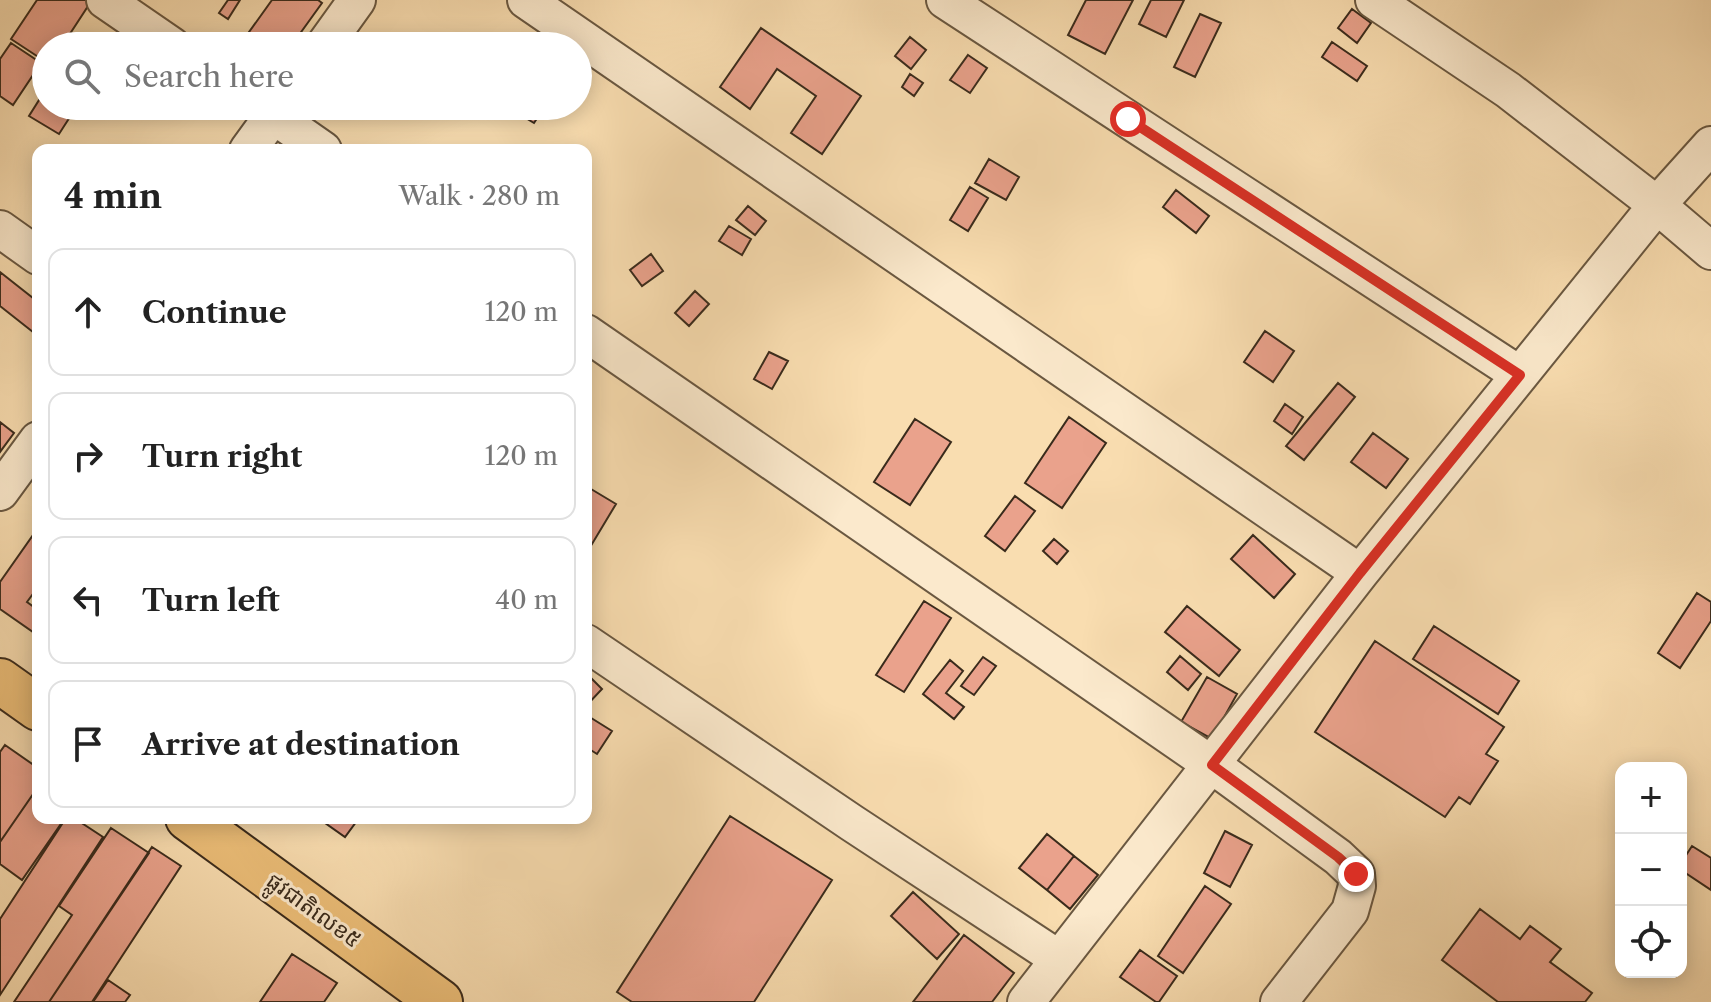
<!DOCTYPE html>
<meta charset="utf-8">
<style>
body{margin:0;font-family:"Libre Caslon Text","Noto Sans Khmer",serif;background:#f6f6f6;color:#222}
.controls{position:absolute;right:24px;bottom:24px;display:grid;overflow:hidden;border-radius:16px;box-shadow:0 4px 20px #0003}
.controls button{width:72px;height:72px;display:grid;place-items:center;padding:0;border:0;border-bottom:2px solid #e0e0e0;background:#fff;color:#222;font:40px sans-serif}
.stop{position:absolute;width:24px;height:24px;margin:-18px;border:6px solid #d93025;border-radius:50%;background:#fff}
.stop.end{background:#d93025;border-color:#fff;box-shadow:0 2px 8px #0008}
.list{margin:0;padding:0;list-style:none}
h2{display:flex;justify-content:space-between;align-items:center;height:104px;margin:0;padding:0 32px;font-size:34px}
h2 small{font-size:26px;font-weight:400;color:#767676}
.list li{display:grid;grid-template-columns:52px 1fr auto;gap:24px;align-items:center;box-sizing:border-box;height:128px;margin:0 16px 16px;padding:0 16px;border:2px solid #e0e0e0;border-radius:16px}
.list b{display:block;font-size:30px;white-space:nowrap}
.list em{font-size:26px;font-style:normal;color:#767676}
.icon{flex:none;width:44px;height:44px;fill:none;stroke:currentColor;stroke-width:2;stroke-linecap:round;stroke-linejoin:round}
.map{position:relative;flex:none;width:1711px;height:1002px;overflow:hidden}
.search{position:absolute;background:#fff;box-shadow:0 4px 20px #0003;left:32px;top:32px;width:560px;height:88px;display:flex;align-items:center;gap:20px;box-sizing:border-box;padding:0 28px;border-radius:44px;color:#767676;font-size:30px}
.panel{position:absolute;background:#fff;box-shadow:0 4px 20px #0003;left:32px;top:144px;width:560px;height:680px;border-radius:16px}
.map>svg:first-child{display:block}
.building{fill:#eaa28c;stroke:#3a2b1c;stroke-width:2}
.lines{fill:none;stroke-linecap:round;stroke-linejoin:round}
.minor-casing{stroke:#6a5841;stroke-width:40}
.highway-casing{stroke:#3a2b1c;stroke-width:48}
.minor{stroke:#fbe9cc;stroke-width:36}
.highway{stroke:#ecbe78;stroke-width:44}
.route{stroke:#d93025;stroke-width:10}
.labels{text-anchor:middle;stroke-width:6;stroke-linejoin:round;paint-order:stroke}
.street-label{font-size:22px;fill:#3a2b1c;stroke:#fbe9cc}
</style>
<div class="map">
<svg width="1711" height="1002" viewBox="0 0 1711 1002">
<rect width="100%" height="100%" fill="#f9ddb0"/>
<filter id="stains"><feTurbulence type="fractalNoise" baseFrequency=".0025" numOctaves="4"/><feColorMatrix values="0 0 0 0 .2 0 0 0 0 .09 0 0 0 0 .02 0 0 0 .5 -.17"/></filter>
<radialGradient id="worn" r=".72"><stop offset=".6" stop-color="#630" stop-opacity="0"/><stop offset="1" stop-color="#630" stop-opacity=".3"/></radialGradient>
<path class="building" d="M37 0H92L62 46H46V62L11 39Z
M228 0H240L228 19 219 13Z
M272 0H318L322 3 291 46H239Z
M1086 0H1133L1105 54 1068 35Z
M1151 0H1184L1166 37 1139 24Z
M1352 9 1371 23 1357 43 1338 28Z
M1200 14 1221 23 1195 77 1174 67Z
M761 28 861 96 822 154 791 133 816 96 777 69 750 109 720 87Z
M910 37 926 50 911 69 895 56Z
M1332 42 1367 66 1357 81 1322 57Z
M11 43 41 63 13 105 0 96V59Z
M968 55 987 68 970 93 950 80Z
M910 74 923 83 914 96 902 87Z
M46 89V106H77L59 134 29 116Z
M506 106H545L534 123Z
M989 159 1019 177 1006 200 975 183Z
M970 187 988 198 968 231 950 220Z
M1176 190 1209 216 1196 233 1163 207Z
M748 206 766 221 755 235 736 220Z
M729 226 751 239 742 255 719 241Z
M651 254 663 271 642 286 630 270Z
M0 272 38 302V336L0 306Z
M695 291 709 304 689 326 675 313Z
M1265 331 1294 351 1273 382 1244 362Z
M769 352 788 361 772 389 754 379Z
M1338 383 1355 397 1304 460 1286 446Z
M1285 404 1303 417 1292 434 1274 421Z
M1069 417 1106 443 1062 508 1025 483Z
M915 419 951 442 910 505 874 482Z
M0 422 14 433 0 452Z
M1373 433 1408 459 1386 488 1351 462Z
M586 486 616 504 586 554Z
M1015 496 1035 511 1005 551 985 536Z
M38 528V587L27 602 38 610V624L33 632 0 609V582Z
M1253 535 1295 574 1274 598 1231 559Z
M1054 539 1068 551 1057 564 1043 551Z
M1697 593 1711 602V621L1680 668 1658 653Z
M924 601 951 618 904 692 876 675Z
M1187 606 1240 650 1219 676 1165 632Z
M1434 626 1519 681 1498 714 1413 659Z
M1375 641 1504 727 1486 754 1498 761 1477 793 1470 804 1459 797 1445 817 1315 732Z
M1180 656 1201 674 1188 690 1167 672Z
M983 657 996 666 974 695 961 686Z
M950 660 963 671 946 693 964 707 954 719 923 694Z
M586 673 602 689 586 706Z
M1207 677 1237 694 1212 739 1181 722Z
M588 716 612 731 597 754 586 747V718Z
M5 745 38 768V787L0 842V752Z
M38 787V818H65L22 880 0 864V842Z
M730 816 832 880 754 1002H632L617 992Z
M66 818H74L103 837 0 995V919Z
M318 818H359L345 837Z
M111 828 149 853 49 1002H14L72 915 59 906Z
M1225 831 1252 845 1230 887 1204 873Z
M1047 834 1074 856 1047 890 1019 868Z
M1692 846 1711 858V890L1681 870V863Z
M152 847 181 866 92 1002H49Z
M1074 856 1098 875 1070 909 1047 890Z
M1205 886 1231 904 1183 973 1158 956Z
M913 892 959 934 937 959 891 916Z
M1480 909 1520 939 1530 926 1561 949 1550 962 1592 993 1585 1002H1498L1442 960Z
M964 935 1014 973 992 1002H913Z
M1140 950 1177 976 1159 1002H1156L1120 977Z
M292 954 337 983 324 1002H260Z
M108 980 130 995 125 1002H93Z"/>
<g class="lines">
<g class="minor-casing">
<path id="minor" d="M105 0 172 46
M526 0 1360 573
M945 0 1520 375
M1374 0 1508 90 1657 205 1711 251
M324 46 357 0
M260 106 323 150
M248 150 280 106
M0 229 38 256
M586 333 1212 765 1338 857 1356 874 1357 886 1350 911 1279 1002
M0 492 38 440
M586 643 852 823 1059 959
M1026 1002 1360 573 1657 205 1711 145"/>
</g>
<g class="highway-casing">
<path id="highway" d="M0 681 38 708
M188 818 440 1002"/>
</g>
<use href="#minor" class="minor"/>
<use href="#highway" class="highway"/>
</g>
<g class="lines">
<path class="route" d="M1128 119 1520 375 1360 573 1212 765 1338 857 1356 874"/>
</g>
<g class="labels">
<g class="street-label">
<text transform="translate(314 910) rotate(36)" y="8">ផ្លូវជាតិលេខ៥</text>
</g>
</g>
<rect width="100%" height="100%" filter="url(#stains)"/>
<rect width="100%" height="100%" fill="url(#worn)"/>
</svg>
<div class="controls">
<button>+</button>
<button>−</button>
<button><svg class="icon" aria-label="locate" viewBox="0 0 24 24"><circle cx="12" cy="12" r="6"/><path d="M12 2v4M12 18v4M2 12h4M18 12h4"/></svg></button>
</div>
<div class="stop" style="left:1128px;top:119px"></div>
<div class="stop end" style="left:1356px;top:874px"></div>
<div class="search"><svg class="icon" aria-label="search" viewBox="0 0 24 24"><circle cx="10" cy="10" r="6"/><path d="M15 15l6 6"/></svg>Search here</div>
<section class="panel">
<h2>4 min<small>Walk · 280 m</small></h2>
<ul class="list">
<li><svg class="icon" aria-label="ahead" viewBox="0 0 24 24"><path d="M12 20V5M6 11l6-6 6 6"/></svg><div><b>Continue</b></div><em>120 m</em></li>
<li><svg class="icon" aria-label="right" viewBox="0 0 24 24"><path d="M7 20v-9h11M14 6l5 5-5 5"/></svg><div><b>Turn right</b></div><em>120 m</em></li>
<li><svg class="icon" aria-label="left" viewBox="0 0 24 24"><path d="M17 20v-9H6M10 6l-5 5 5 5"/></svg><div><b>Turn left</b></div><em>40 m</em></li>
<li><svg class="icon" aria-label="arrive" viewBox="0 0 24 24"><path d="M6 21V4h12l-3 4 3 4H6"/></svg><div><b>Arrive at destination</b></div></li>
</ul>
</section>
</div>
